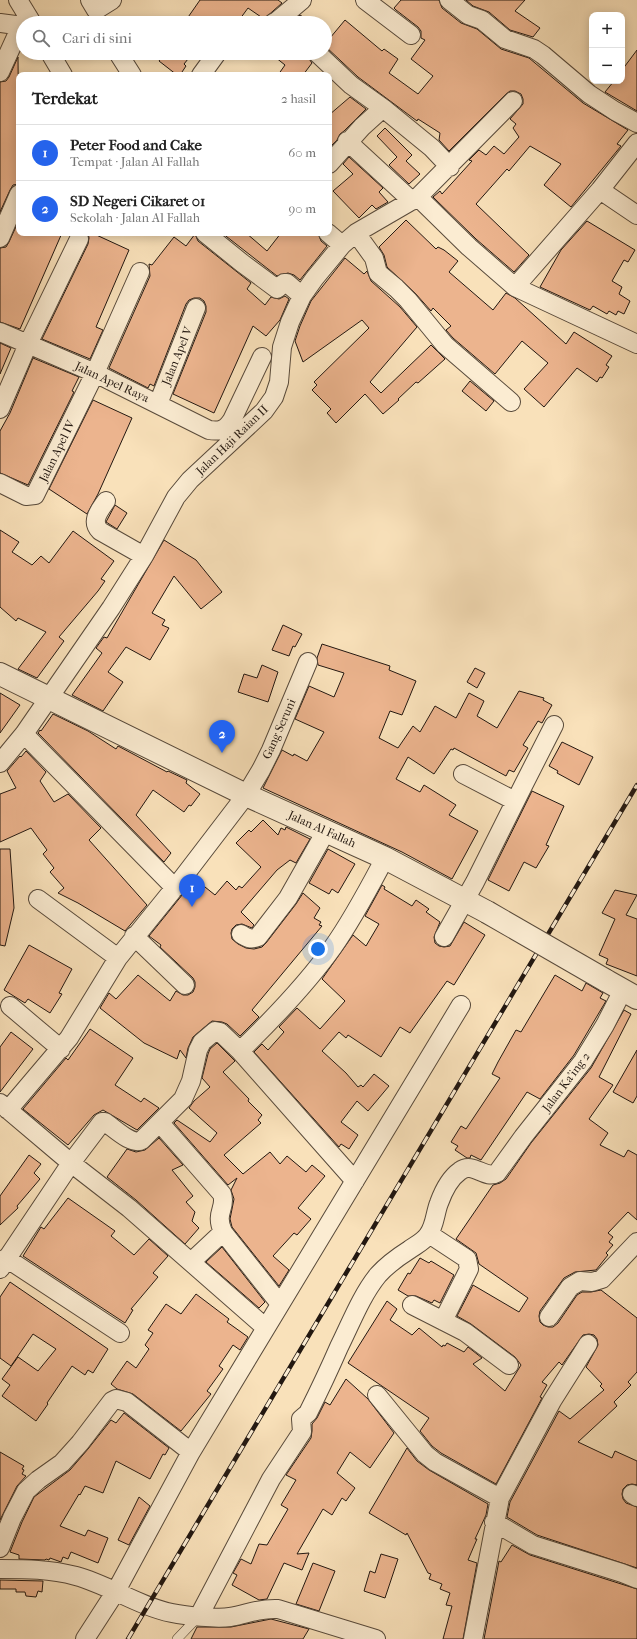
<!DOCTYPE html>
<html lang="id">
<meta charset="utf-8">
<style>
body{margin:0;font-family:"IM FELL French Canon",serif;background:#f6f6f6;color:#222}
.controls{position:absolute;right:12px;top:12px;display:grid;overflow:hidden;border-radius:8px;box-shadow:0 2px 10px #0003}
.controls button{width:36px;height:36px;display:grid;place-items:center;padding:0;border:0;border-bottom:1px solid #e0e0e0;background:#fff;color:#222;font:20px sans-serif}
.you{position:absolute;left:318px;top:949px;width:14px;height:14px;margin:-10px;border:3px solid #fff;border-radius:50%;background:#1a73e8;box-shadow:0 0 0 6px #1a73e833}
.badge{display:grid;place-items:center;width:26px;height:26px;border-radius:50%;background:#2563eb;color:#fff;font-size:13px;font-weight:700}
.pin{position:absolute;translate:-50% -33px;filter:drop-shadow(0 1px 2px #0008)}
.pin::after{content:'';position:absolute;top:21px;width:14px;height:12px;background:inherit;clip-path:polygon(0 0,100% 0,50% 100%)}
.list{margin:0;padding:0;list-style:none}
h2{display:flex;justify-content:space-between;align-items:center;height:52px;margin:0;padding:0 16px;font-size:17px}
h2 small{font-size:13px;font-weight:400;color:#767676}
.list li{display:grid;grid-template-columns:26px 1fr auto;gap:12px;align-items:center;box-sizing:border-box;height:56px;padding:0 16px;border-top:1px solid #e0e0e0}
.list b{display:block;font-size:15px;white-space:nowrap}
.list p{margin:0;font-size:13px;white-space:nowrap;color:#767676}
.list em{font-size:13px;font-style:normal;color:#767676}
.icon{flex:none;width:22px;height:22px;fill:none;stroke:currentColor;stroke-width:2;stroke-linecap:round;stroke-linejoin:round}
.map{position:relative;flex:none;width:637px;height:1639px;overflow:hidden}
.search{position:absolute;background:#fff;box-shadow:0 2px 10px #0003;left:16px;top:16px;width:316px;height:44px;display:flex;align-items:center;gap:10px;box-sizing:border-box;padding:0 14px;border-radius:22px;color:#767676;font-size:15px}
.panel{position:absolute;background:#fff;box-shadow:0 2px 10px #0003;left:16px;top:72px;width:316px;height:164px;border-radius:8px}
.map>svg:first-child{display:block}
.building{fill:#ecb48e;stroke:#231811}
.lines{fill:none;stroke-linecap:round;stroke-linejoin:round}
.service-casing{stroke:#584a3b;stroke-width:10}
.minor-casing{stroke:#584a3b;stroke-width:20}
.tertiary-casing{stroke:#584a3b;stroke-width:24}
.service{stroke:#fbecd2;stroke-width:9}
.minor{stroke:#fbecd2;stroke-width:18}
.tertiary{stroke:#fbecd2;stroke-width:22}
.rail-casing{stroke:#231811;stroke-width:4.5}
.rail{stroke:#fbecd2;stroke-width:3;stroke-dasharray:9;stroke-linecap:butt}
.tertiary-bridge-casing{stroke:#584a3b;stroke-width:24;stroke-linecap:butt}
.tertiary-bridge{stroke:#fbecd2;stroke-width:22}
.labels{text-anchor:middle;stroke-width:3;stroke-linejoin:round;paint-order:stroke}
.street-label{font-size:12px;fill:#231811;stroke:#fbecd2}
</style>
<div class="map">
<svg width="637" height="1639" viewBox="0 0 637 1639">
<rect width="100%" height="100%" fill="#f9e1ba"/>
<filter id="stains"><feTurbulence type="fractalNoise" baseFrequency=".005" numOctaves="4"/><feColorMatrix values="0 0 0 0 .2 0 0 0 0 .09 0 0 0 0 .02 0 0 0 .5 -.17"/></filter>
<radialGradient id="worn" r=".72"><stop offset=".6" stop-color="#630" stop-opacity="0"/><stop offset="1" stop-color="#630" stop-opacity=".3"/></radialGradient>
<path class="building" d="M200 0H278L282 3 264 19 248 8 237 23H184Z
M401 0H439L442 8 461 23 477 29 501 49 529 58 583 103 628 130 617 144 621 146 571 207 544 185 561 164 530 146 509 171 507 169 476 204 529 255 514 272 476 239 433 197 440 191 442 194 472 161 469 160 479 150 486 155 494 146 504 154 519 137 513 128 516 124 510 119 523 104V99L521 94 515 91H510L506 94 449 151 439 140 440 133 418 119 417 121 358 77 325 46V44L345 20 382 51 384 49 398 59 389 73 418 94 433 76 411 59 425 40 421 38V31L418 27 396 10 394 8Z
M466 0H525L515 11 540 28 533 37 510 30 489 12 473 6Z
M300 15 312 23H291Z
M637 50V111L605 92 614 81H622V70Z
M165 53H180L188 59 184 64 186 66 180 75H177L159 61Z
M270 53H307V56L312 63 303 75H278L285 65Z
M18 57 19 184 13 185 10 190 0 212V82L6 81 9 77Z
M350 97 366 109 344 131 340 134 337 140 329 148V115Z
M385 128 412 155 406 161 420 174 409 184 389 165 397 157 377 136Z
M349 157 383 188 379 192 388 202 376 209 372 205 359 218 333 191 353 174 343 164Z
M19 220V233H62L20 329 0 322V248L6 247 9 242Z
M406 220 436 249 438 247 444 250 458 261 449 272 493 310 506 293 515 298 566 344 574 332 612 356 606 365 609 367 602 378 600 377 597 382 577 368 544 407 524 389 548 363 522 341 495 374 453 338 446 330 451 326 433 308 431 311 415 293 387 267 384 255 379 247Z
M587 221 635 250 628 262 624 260 612 281 622 287 619 294 630 301 624 314 618 311 616 315 609 311 607 314 593 306 590 310 540 287 561 250Z
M88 233H92L129 250 96 327 103 330 90 359 42 339 88 244 89 238Z
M222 233H246L267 251 281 233H318L321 241 327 246 300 280 294 275 288 273 277 276Z
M195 234 198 241 251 283 247 289 265 305 271 297 279 299 285 296 289 299 280 320 266 336 253 326 214 413 173 394 206 312V306L204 301 200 298H194L189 300 186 304 154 386 150 384 148 388 109 368 150 276 149 264 152 265 174 237 186 246Z
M345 258 364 274 367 271 371 281 400 307 417 327 370 382 381 393 431 345 445 359 418 383 416 382 398 399 399 400 383 414 365 394 336 423 327 413 331 409 312 390 317 385 314 382 369 328 362 320 303 362 295 341 300 326 311 301Z
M0 343 11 348 0 374Z
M33 358 79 377 72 391 74 392 28 485 0 473V431L10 413Z
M470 381 494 401 486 411 462 391Z
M93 400 132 418 98 494 87 514 49 489Z
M115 505 127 513 117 529 106 522Z
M0 530 19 542 12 552 32 565 41 556 49 563 73 531 114 561 101 579 105 581 98 591 59 637 64 641 37 678 18 669 46 632 18 618 16 621 0 607Z
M164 540 196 560 222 592 201 609 174 576 152 613 165 620 162 625 169 628 150 660 126 647 108 672 123 682 103 711 72 695 102 653 96 648 104 637 107 638Z
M283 625 302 634 295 647 293 646 289 656 272 650Z
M322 644 390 666 389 670 416 681 402 715 390 711 379 738 398 748 413 726 420 732 435 706 456 718 469 693 484 701 477 716 497 728 519 691 544 698 543 700 552 705 542 723 538 721 523 745 528 748 514 772 509 770 506 776 454 748 453 750 451 749 434 774 408 757 396 779 420 792 424 785 456 805 449 815 478 831 452 879 402 852 263 788 282 750 293 756 294 754 307 761 324 732 295 719 309 686 334 697 344 673 318 665 317 658Z
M262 665 278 672 268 702 238 692 244 674 257 678Z
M475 668 485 673 477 688 467 682Z
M0 693 20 705 0 733Z
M53 714 88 731 116 749 118 746 167 772 168 771 187 780 186 783 200 794 191 806 189 805 184 812 153 790 136 815 171 853 164 862 38 733 40 730 41 731Z
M562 742 593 757 579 785 557 773 558 771 549 766Z
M26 751 46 772 40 781 54 802 68 794 101 828 89 840 147 905 125 931 78 903 58 893 64 888 50 872 54 868 43 854 47 850 31 828 0 842V794L16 788 7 771 20 756 21 757Z
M532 791 564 806 546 845 549 846 536 868 524 862 509 891 488 880Z
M263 820 278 835 281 828 285 830 286 827 310 839 296 863 290 860 277 870 241 912 254 925 252 928 242 924 236 925 232 929 231 933 232 939 238 944 246 948 254 949 262 947 266 943 296 904 303 893 320 908 314 918 321 922 319 925 322 926 252 1010 259 1017 240 1036 227 1024 222 1022 212 1021 193 1037 188 1048 186 1058 180 1050 177 1059 144 1043 100 1008 109 993 116 999 138 975 170 1001 176 991 183 995H188L193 992 195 987V982L193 978 160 947 161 945 149 936 195 879 215 895 227 881 236 890 239 886 242 888 261 867 236 843 249 830 251 832Z
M0 849H10L14 908 5 946 0 945Z
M328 849 355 864 338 893 332 889 329 894 309 883Z
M382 885 385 887 384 889 412 906 416 900 429 909 426 912 440 922 434 937 435 943 439 946 444 947 450 946 464 922 485 935 454 985 447 981 410 1033 400 1027 381 1057 348 1035 346 1038 339 1032 322 1051 346 1073 358 1087 361 1085 363 1087 374 1074 389 1086 368 1111 357 1101 341 1122 358 1135 349 1149 341 1144 339 1147 254 1052 262 1044 268 1050 284 1032 279 1027 297 1008 320 1029 345 1001 322 979 353 935 366 946 379 924 365 916Z
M615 890 637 895 626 915 637 919V976L606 964 608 959 599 955 615 919 602 913Z
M29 945 72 969 59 993 62 994 50 1013 28 999 25 1003 4 990Z
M555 975 582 991 586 983 603 993 600 998 606 1001 574 1055 540 1099 527 1092 481 1160 471 1155 470 1158H467L455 1150 458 1146 451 1142 461 1126 466 1129 500 1078 492 1074 498 1062 516 1030 521 1032Z
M624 1010 631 1014 599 1077 613 1085 589 1119 608 1133 600 1145 624 1157 628 1150 637 1155V1220L628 1212 608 1233 613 1237 609 1242 613 1245 606 1253 608 1255 596 1270 575 1272 564 1278 540 1311 539 1316 540 1322 543 1325 548 1327H553L558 1323 577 1295 582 1292H591L601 1290 637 1318V1372L628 1382 631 1385 614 1402 617 1406 578 1442 612 1458 615 1451 637 1461V1485L632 1484 627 1485 623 1489 622 1494 623 1499 626 1503 637 1507V1568L537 1535 507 1517 510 1502 559 1411 570 1419 604 1390 600 1386 602 1384 586 1367 598 1345 597 1339 594 1335 589 1334 583 1335 562 1365 559 1362 542 1382 547 1385 540 1397 542 1398 496 1484 441 1453 432 1446 420 1431 429 1418 348 1363 387 1301 397 1309 390 1320 412 1335 419 1328 442 1347 443 1345 445 1346 447 1343 464 1352 468 1347 482 1358 473 1364 505 1391 521 1365 515 1357 471 1324 457 1316 473 1285 519 1312 528 1298 479 1264 476 1253 456 1239 493 1185 500 1183 506 1179 531 1143 591 1068Z
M90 1029 133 1058 115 1085 141 1102 144 1098 159 1108 137 1130 103 1110 94 1115 68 1145 23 1109 66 1058 68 1060Z
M11 1032 33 1049 0 1092V1047Z
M217 1043 235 1061 223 1072 249 1099 248 1101 262 1115 258 1120 261 1123 224 1155 243 1174 270 1152 280 1164 287 1156 306 1172 312 1165 325 1176 298 1208 311 1219 297 1235 294 1233 273 1256 289 1270 279 1286 232 1227 230 1219 234 1199 231 1190 237 1178 228 1185 174 1123 177 1120 210 1142 217 1133 189 1108 194 1101 210 1087 202 1078 208 1054 210 1049Z
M637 1050V1096L633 1103 613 1092Z
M159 1138 183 1165 172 1170 193 1196 186 1202 195 1212 192 1221 199 1228 185 1244 136 1200 107 1177 127 1149 136 1152 145 1150Z
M29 1155 41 1164 34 1173 40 1179 17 1206 18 1208 0 1225V1196Z
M68 1198 115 1231 111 1236 134 1255 149 1239 168 1256 153 1273 158 1277 131 1309 133 1310 125 1323 23 1256 41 1227 44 1229Z
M222 1247 265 1302 259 1308 206 1262Z
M420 1258 429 1263 431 1261 454 1275 440 1303 434 1300 432 1303 416 1296H408L398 1290 408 1273 410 1274Z
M10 1282 108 1349 93 1373 88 1370 85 1375 72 1366 47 1403 48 1404 36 1421 2 1396 10 1385 2 1379 18 1357 38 1371 56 1349 33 1334 11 1366 0 1358V1297Z
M196 1294 229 1319 227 1322 248 1337 240 1350 233 1345 219 1366 223 1369 207 1391 211 1394 181 1431 133 1394 117 1389 111 1384 127 1361 136 1368 149 1349 145 1345 153 1333 148 1330 166 1304 181 1314Z
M346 1379 368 1399 394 1433 370 1468 350 1452 337 1473 355 1488 346 1501 342 1498 332 1515 323 1509 297 1554 309 1553 302 1570 284 1563 267 1599 259 1600 232 1585 237 1575 233 1573 241 1559 251 1564 259 1544 267 1545 288 1509 281 1505 296 1480 286 1475 311 1438 312 1431V1424L317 1418 325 1402 330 1405Z
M124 1413 169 1448 165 1455 163 1454 150 1479 116 1461 103 1493 85 1486 80 1495 79 1494 60 1526 85 1536 88 1530 108 1538 98 1563 71 1552 68 1559 63 1557 61 1562 50 1558 49 1560 46 1559 45 1560 19 1559V1555L10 1552 22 1522 34 1497 70 1470 88 1449 111 1420 116 1423Z
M407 1448 417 1461 429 1470 488 1504 486 1515 475 1539H477L468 1560 477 1563 463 1639H443L452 1606 446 1605 450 1593 440 1589 442 1584 429 1579 431 1574 428 1573 407 1533 406 1535 369 1513Z
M0 1452 24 1466 22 1469 24 1470 22 1474 26 1476 17 1486 0 1520Z
M139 1497 150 1506 129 1545 118 1540Z
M512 1545 530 1555 637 1589V1639H484L499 1561 501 1562Z
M381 1554 398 1559 385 1598 364 1591 370 1571 375 1573Z
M313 1563 335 1571 319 1611 296 1604Z
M0 1580 43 1581 42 1592 38 1591 36 1597 26 1596 25 1592H16V1589H0Z
M271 1619 309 1629 303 1639H191L197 1627H231Z"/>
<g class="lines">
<g class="service-casing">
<path id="service" d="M177 1639 198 1617"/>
</g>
<g class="minor-casing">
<path id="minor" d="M18 0 32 23
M90 0 96 10 112 0
M365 0 411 35
M449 0 468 15 482 20 505 39 534 49 543 55 589 94 615 111 637 123
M0 23 23 26
M273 23 277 21 302 0
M50 53 63 75
M118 53 132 75
M317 53 351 85 383 108 362 127 329 164
M0 72 21 26
M201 75 217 53
M383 108 432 148 450 167
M347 141 412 201
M600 190 637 215
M418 197 469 247 515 287 637 344
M205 233 242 263 277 289 284 283H287L302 296
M328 233 342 245
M356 233 374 258 378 273 396 288 408 300 445 345 511 402
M0 238 19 194
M515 287 600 190 637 143
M0 332 95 373 209 430C221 432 226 429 232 420L262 357
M158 404 196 308
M0 409 28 344 79 239
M0 483 26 496 35 495 95 373 140 272
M106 501C100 510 90 521 100 531L144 556
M24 734 175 888
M0 763 24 734 111 608 144 556 176 497 190 480 264 411 274 397 279 382 282 347 290 322 302 296 314 279 342 245 356 233 418 197 513 101
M463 774 515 801
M38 899 118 958
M241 934C247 938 251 940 258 937L288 898 326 831
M134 936 185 985
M444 937 475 882 523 786 554 725
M10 1006 61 1049
M240 1051 355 1181
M0 1103 71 1163 129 1208 266 1328
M8 1110 69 1038 118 958 181 880 246 795 261 770 271 750 308 662
M160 1123 222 1194C227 1208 214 1212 223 1232L280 1304
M429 1234 467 1259 469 1269 443 1321
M6 1258 120 1333
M191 1262 223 1232
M0 1269 71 1163 102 1122H105C114 1128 132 1146 142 1140L183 1099 191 1081 198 1050 202 1042 215 1031 220 1032 240 1051C273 1019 306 985 333 947 353 919 369 888 385 858
M412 1305 465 1332 509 1365
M549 1317 570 1287 580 1281 592 1282 602 1279 637 1242
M377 1395 425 1454 435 1462 500 1498
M632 1494 637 1497
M494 1522 533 1545 622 1573 637 1579
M0 1548 12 1518 26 1491 38 1480 62 1463 80 1443 112 1401 116 1399 127 1402 191 1452
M0 1569C26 1569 50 1569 76 1576 109 1585 138 1606 172 1613 186 1616 217 1619 230 1617 248 1614 258 1608 278 1609L376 1639
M199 1616 271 1479 302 1432 301 1419 308 1413C319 1391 329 1370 339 1347 351 1323 361 1296 378 1275 387 1265 398 1257 409 1250 416 1245 423 1242 428 1235 435 1226 435 1213 439 1203 443 1192 450 1178 460 1171 473 1161 485 1180 497 1173L523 1137 583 1061 605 1025 623 990
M85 1639 116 1591 191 1452 461 1005
M473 1639 500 1498 552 1401 588 1344"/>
</g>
<g class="tertiary-casing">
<path id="tertiary" d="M0 674 246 795 385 858 487 912
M605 980 637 998"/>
</g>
<use href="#service" class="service"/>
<use href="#minor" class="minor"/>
<use href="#tertiary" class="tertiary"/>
<g class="rail-casing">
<path id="rail" d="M128 1639 637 785"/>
</g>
<use href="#rail" class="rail"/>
<g class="tertiary-bridge-casing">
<path id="tertiary-bridge" d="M487 912 605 980"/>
</g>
<use href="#tertiary-bridge" class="tertiary-bridge"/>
</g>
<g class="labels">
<g class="street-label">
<text transform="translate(177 356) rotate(-68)" y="4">Jalan Apel V</text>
<text transform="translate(112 382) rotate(25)" y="4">Jalan Apel Raya</text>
<text transform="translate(232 440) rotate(-44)" y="4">Jalan Haji Raian II</text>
<text transform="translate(57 451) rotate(-64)" y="4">Jalan Apel IV</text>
<text transform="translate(279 729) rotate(-66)" y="4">Gang Seruni</text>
<text transform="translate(322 829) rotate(24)" y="4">Jalan Al Fallah</text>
<text transform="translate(566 1082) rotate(-53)" y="4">Jalan Ka'ing 2</text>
</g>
</g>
<rect width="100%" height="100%" filter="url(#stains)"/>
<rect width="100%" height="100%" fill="url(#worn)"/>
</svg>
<div class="controls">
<button>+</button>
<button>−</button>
</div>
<div class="you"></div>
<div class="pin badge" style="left:192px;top:907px">1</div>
<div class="pin badge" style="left:222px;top:753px">2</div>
<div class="search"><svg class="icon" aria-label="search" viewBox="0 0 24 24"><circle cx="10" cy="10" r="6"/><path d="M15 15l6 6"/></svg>Cari di sini</div>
<section class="panel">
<h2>Terdekat<small>2 hasil</small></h2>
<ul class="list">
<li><span class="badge">1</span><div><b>Peter Food and Cake</b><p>Tempat · Jalan Al Fallah</p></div><em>60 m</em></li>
<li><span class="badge">2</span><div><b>SD Negeri Cikaret 01</b><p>Sekolah · Jalan Al Fallah</p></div><em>90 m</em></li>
</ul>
</section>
</div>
